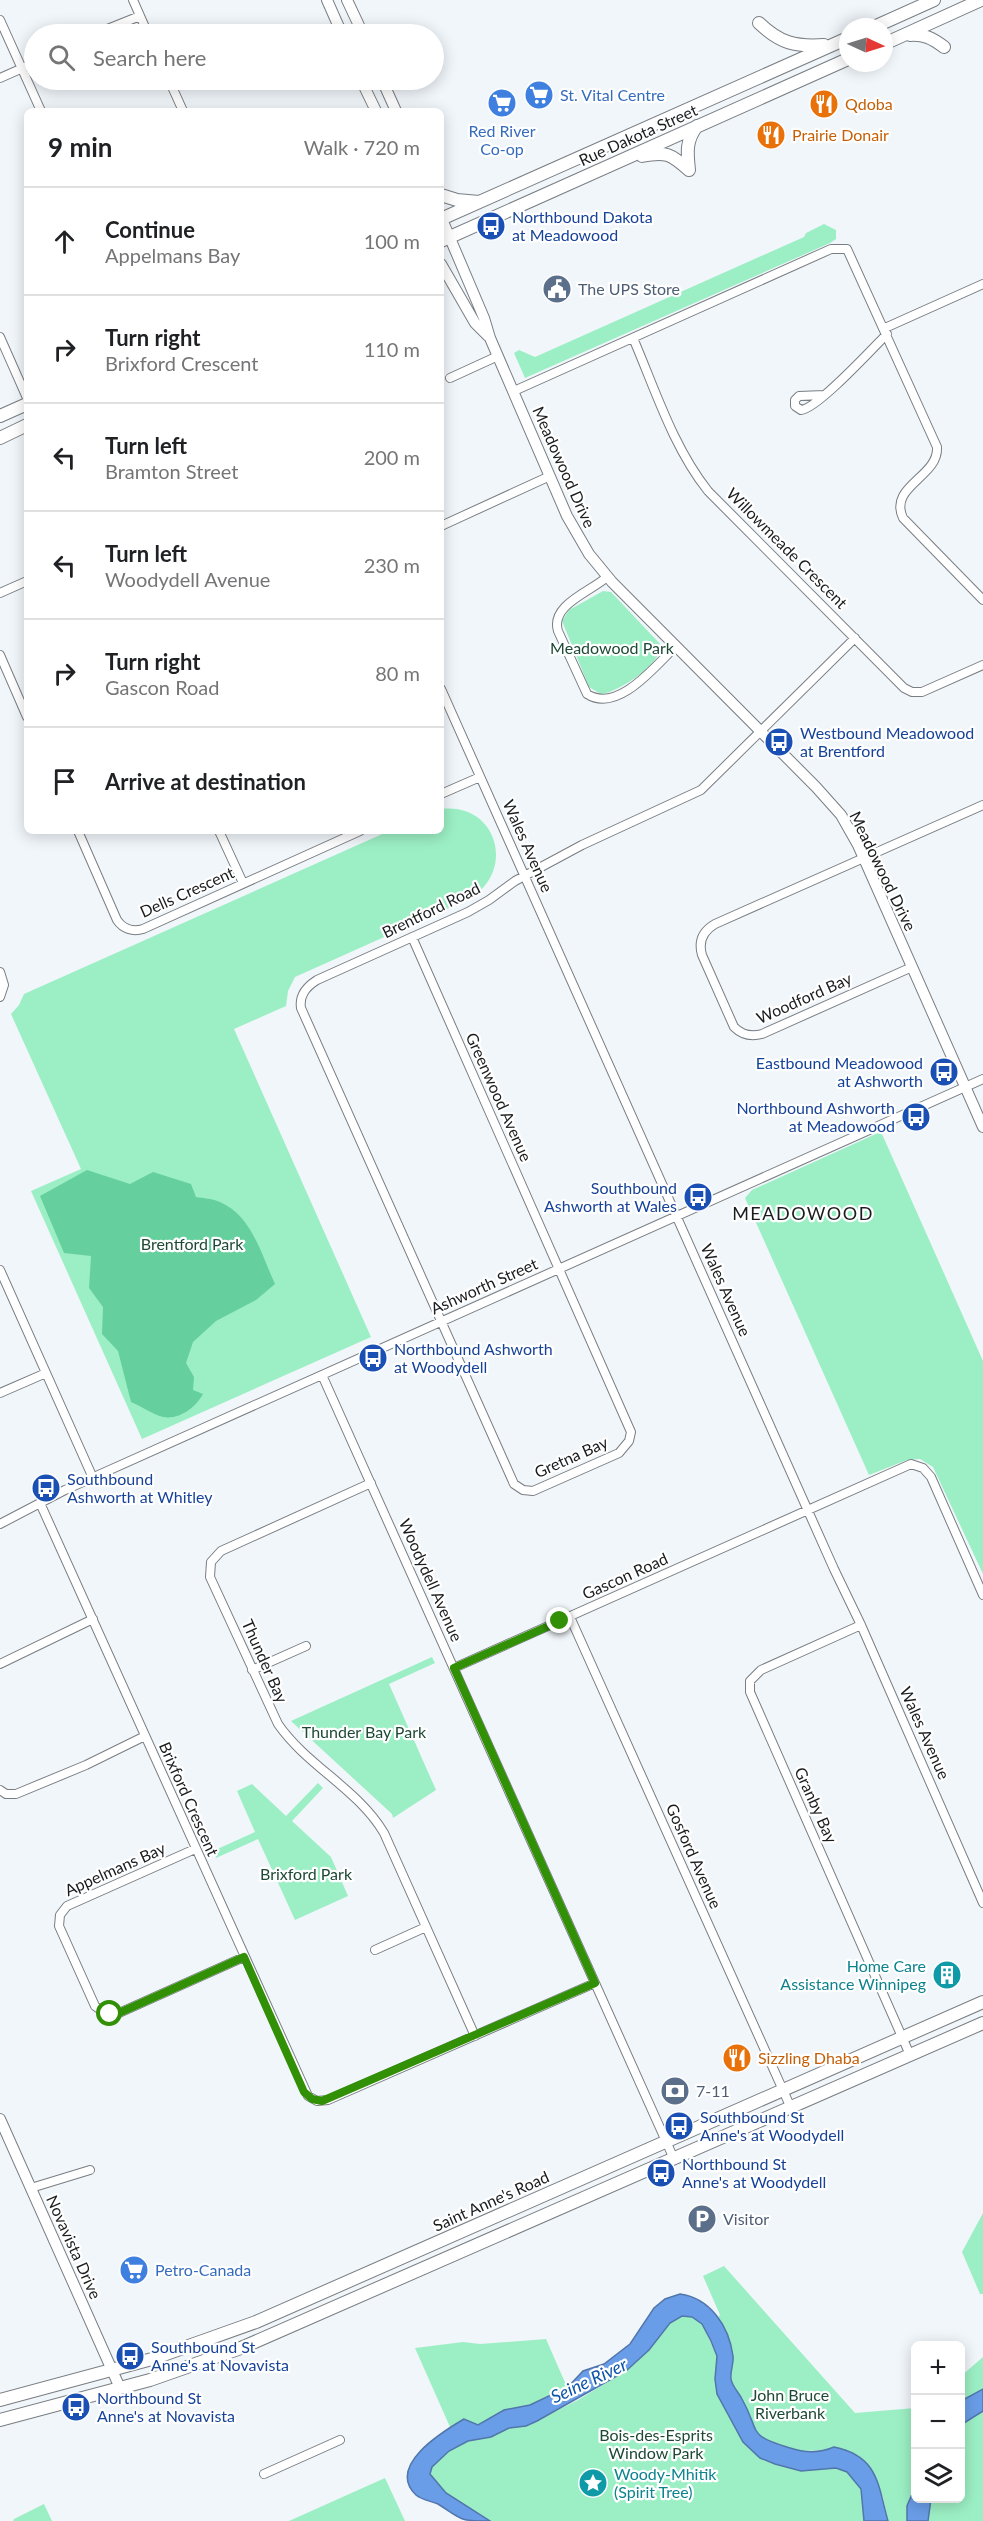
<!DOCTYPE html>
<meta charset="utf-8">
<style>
body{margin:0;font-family:Lato,sans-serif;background:#f6f6f6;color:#202124}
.controls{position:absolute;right:18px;bottom:18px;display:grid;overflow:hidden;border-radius:9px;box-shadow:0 3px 15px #0003}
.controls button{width:54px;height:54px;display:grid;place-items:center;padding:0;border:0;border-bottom:2px solid #e0e0e0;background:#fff;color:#202124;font:30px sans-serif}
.compass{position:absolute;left:839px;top:18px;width:54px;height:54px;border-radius:50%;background:#fff;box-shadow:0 3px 15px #0003;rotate:94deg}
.stop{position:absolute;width:18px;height:18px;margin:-14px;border:4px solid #329006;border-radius:50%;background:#fff}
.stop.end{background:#329006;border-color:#fff;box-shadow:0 2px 6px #0008}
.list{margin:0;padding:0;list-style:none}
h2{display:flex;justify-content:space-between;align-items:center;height:78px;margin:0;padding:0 24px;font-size:26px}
h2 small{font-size:20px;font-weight:400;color:#757577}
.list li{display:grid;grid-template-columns:39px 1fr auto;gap:18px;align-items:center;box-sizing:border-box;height:108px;padding:0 24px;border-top:2px solid #e0e0e0}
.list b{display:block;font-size:22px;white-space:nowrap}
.list p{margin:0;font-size:20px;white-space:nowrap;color:#757577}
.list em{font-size:20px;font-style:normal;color:#757577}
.icon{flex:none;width:33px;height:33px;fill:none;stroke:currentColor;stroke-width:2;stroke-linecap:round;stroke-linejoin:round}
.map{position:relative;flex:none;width:983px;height:2521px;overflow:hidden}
.search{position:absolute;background:#fff;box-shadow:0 3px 15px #0003;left:24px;top:24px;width:420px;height:66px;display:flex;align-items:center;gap:15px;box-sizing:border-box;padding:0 21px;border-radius:33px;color:#757577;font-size:22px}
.panel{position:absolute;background:#fff;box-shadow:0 3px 15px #0003;left:24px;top:108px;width:420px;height:726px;border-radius:9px}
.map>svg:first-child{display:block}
.green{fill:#9cefc4}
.forest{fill:#65cf9d}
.water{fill:#699de7;stroke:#5176ab;stroke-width:1.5}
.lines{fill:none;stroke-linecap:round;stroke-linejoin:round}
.minor-casing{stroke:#797e83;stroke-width:10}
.tertiary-casing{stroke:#797e83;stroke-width:12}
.secondary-casing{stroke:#797e83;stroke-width:14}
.minor{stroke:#fff;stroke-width:8}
.tertiary{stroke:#fff;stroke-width:10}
.secondary{stroke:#fff;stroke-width:12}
.route{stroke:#329006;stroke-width:8}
.labels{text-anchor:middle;stroke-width:4.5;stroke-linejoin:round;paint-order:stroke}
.shop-label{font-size:16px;fill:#366cbe;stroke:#fff;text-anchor:start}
.food-label{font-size:16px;fill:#c56008;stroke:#fff;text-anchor:start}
.street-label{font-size:16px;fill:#1a1c1e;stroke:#fff}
.transit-label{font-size:16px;fill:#164399;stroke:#fff;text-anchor:start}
.service-label{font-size:16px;fill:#4e5e75;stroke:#fff;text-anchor:start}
.park-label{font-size:16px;fill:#1d4935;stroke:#fff}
.culture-label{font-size:16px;fill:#0d838f;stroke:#fff;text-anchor:end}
.neighbourhood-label{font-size:18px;letter-spacing:1.5px;fill:#1a1c1e;stroke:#fff}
.water-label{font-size:18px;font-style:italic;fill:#0c53a9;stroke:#fff}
</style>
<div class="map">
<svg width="983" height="2521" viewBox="0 0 983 2521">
<rect width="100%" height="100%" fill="#f1f6fb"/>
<path class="green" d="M824 224 836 230V239L830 243 525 378 514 353 519 350 535 357 804 237 806 233Z
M603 591 611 592 662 646C659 665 619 692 601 694L589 687 562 621 569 610Z
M441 809C497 802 517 871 469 899L295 977 288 991 286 1006 234 1029 371 1337 142 1439 31 1191 81 1169 11 1014 19 1005 24 994 389 831H441Z
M878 1133 882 1134 983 1361V1574L933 1467 920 1459 907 1460 869 1475 745 1198 752 1190Z
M432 1657 435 1663 389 1684 436 1790 393 1818 392 1814 291 1721Z
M318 1783 323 1788 292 1821 331 1857 348 1896 295 1920 258 1839 216 1858 213 1851 255 1832 237 1791 252 1784 286 1816Z
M983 2213V2294H980L962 2252Z
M724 2266 855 2413 915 2408V2487L907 2506V2521H888L883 2497 860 2458 834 2447 826 2450 800 2451 767 2441 758 2435 731 2379 733 2355 718 2317 720 2315 703 2276Z
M682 2316 692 2317 702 2324 717 2356 715 2379 775 2464 801 2471 836 2468 847 2472 861 2489 864 2521H490C470 2505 442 2498 430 2474L432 2467 449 2451 468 2441 491 2437 509 2428 526 2426 578 2400 626 2371 649 2350 670 2323Z
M546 2339 567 2387 530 2405 504 2410 478 2425 464 2419 450 2427 415 2348 463 2342 480 2344Z
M983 2357V2389L961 2401V2376Z
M983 2411V2521H928L931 2499 960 2498 961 2425Z
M385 2478 405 2521H289Z
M44 2504 52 2521H13L14 2519Z"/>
<path class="forest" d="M87 1170 130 1184 153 1172 191 1184 196 1197C203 1198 213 1199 220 1202 252 1216 261 1254 275 1284L256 1300 216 1321 193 1342 186 1363 194 1377 193 1390 203 1394C196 1407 180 1420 163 1417 152 1414 141 1406 131 1402L118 1351 102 1334 103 1307 89 1288 91 1256 64 1253 40 1196Z"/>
<path class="water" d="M680 2294C710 2298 729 2326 733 2356 734 2363 730 2371 731 2379 732 2386 739 2393 742 2399 761 2433 746 2435 790 2448 805 2453 820 2453 834 2447 879 2456 878 2486 888 2521H864L861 2489 847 2472 836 2468 801 2471 775 2464 760 2458 743 2442 717 2394 715 2379 717 2356 711 2341 702 2324 692 2317 682 2316 670 2323 649 2350 626 2371 537 2421 526 2426 509 2428 491 2437 468 2441 449 2451 432 2467 430 2474 446 2493 490 2521C458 2521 463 2520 438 2504 431 2501 422 2500 416 2495 386 2466 442 2432 464 2419L478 2425 504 2410 530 2405 568 2387 583 2371 604 2364 630 2344 654 2308 665 2299Z
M983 2389V2411L961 2425V2401Z
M915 2487 916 2498 931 2499 928 2521H907V2506Z"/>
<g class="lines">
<g class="minor-casing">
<path id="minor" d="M133 0 148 34
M0 20 41 111
M95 34 140 16
M0 78 34 63
M169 80 183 111
M885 328 983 284
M0 337 27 398
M633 338C655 389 673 447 708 491L904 688 912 692H922L983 665
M450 378 498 356
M514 391 831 249H847L937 447C939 477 888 486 903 518L983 600
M824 395 799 396 795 400V406L801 410C817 409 873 348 887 334
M441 526 550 476
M607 577C590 592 550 605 558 631L587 694C618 714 656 665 676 646
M0 593 27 581
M0 655 27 717
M441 689 834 1569 861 1625 983 1903
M441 794 480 777
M78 831 117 920C123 929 133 932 143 929L360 831
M219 831 243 883
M412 937 631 1432 629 1441 619 1453 533 1491 523 1490 514 1484 301 1008C299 995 306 987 317 980L468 912 489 900 515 881 582 845 701 790 855 638
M912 967 762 1034C751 1037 742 1035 734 1027L702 955C698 941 703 931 715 924L983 805
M0 972 4 985 0 997
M0 1270 93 1478
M322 1375 674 2159
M0 1393 46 1373
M371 1483 221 1551 211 1562 210 1577 278 1724C307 1766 358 1789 384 1833L475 2036
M40 1503 308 2096 317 2101 328 2100 595 1983
M0 1524 65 1490 983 1079
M570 1617 791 2108
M861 1625 761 1670 750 1681V1692L910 2055
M0 1664 93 1619
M454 1668 911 1464 923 1468 931 1477 983 1595
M252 1670 306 1646
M0 1790 6 1794H16L86 1765 145 1736
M195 1849 67 1906 60 1915 59 1926 95 2006 106 2014 119 2013 244 1957
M375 1950 426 1927
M31 2188 90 2170
M264 2474 340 2440"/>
</g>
<g class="tertiary-casing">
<path id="tertiary" d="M327 0 342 34
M347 0 363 34
M361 80 376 111
M382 80 396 111
M441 217 484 318 490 338 567 516 589 554 612 582 816 787 841 815 858 845 983 1127
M441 264 475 323 488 336
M0 2119 120 2388"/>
</g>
<g class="secondary-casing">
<path id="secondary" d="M759 23C780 43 795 47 824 45
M874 27 934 0
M910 35C924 34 932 38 944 47
M884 44 981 0
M642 156C666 151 671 154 689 170
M689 170C687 152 686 140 697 126
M441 195 457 200 479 202
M441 219 848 38
M441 241 848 59
M0 416 27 404
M0 438 27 425
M0 2400 152 2359 256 2322 983 2002
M0 2420 150 2380 241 2348 983 2023"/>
</g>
<use href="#minor" class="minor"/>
<use href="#tertiary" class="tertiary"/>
<use href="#secondary" class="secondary"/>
</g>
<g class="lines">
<path class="route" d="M110 2014 119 2013 244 1957 304 2092 312 2099 322 2101 595 1983 454 1668 560 1621"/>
</g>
<defs>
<g id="supermarket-disc" transform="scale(1.5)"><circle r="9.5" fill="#3f7fe0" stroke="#fff"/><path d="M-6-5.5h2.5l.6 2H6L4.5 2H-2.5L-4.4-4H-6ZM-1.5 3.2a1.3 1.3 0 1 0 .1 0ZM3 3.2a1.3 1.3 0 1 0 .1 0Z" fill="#fff"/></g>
<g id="restaurant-disc" transform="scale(1.5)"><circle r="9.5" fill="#e8710a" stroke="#fff"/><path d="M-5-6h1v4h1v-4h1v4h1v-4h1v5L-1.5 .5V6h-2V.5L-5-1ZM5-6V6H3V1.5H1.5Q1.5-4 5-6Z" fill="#fff"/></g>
<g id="bus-disc" transform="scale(1.5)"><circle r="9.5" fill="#1a4fb4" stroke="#fff"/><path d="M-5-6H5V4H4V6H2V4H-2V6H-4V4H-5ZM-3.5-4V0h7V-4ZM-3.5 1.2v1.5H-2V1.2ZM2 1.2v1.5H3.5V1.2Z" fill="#fff"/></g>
<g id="civic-disc" transform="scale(1.5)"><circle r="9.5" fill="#5c6f8a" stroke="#fff"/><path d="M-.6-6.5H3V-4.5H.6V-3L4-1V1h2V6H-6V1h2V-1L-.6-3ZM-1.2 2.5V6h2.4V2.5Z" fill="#fff"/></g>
<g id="building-disc" transform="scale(1.5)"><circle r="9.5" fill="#0f9aa8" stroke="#fff"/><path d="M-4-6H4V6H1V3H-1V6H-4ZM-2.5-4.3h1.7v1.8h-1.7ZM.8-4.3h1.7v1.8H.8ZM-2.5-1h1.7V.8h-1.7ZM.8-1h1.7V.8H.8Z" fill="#fff"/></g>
<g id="bank-disc" transform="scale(1.5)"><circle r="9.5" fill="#5c6f8a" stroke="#fff"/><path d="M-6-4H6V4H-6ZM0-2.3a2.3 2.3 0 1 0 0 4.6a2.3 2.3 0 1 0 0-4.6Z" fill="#fff"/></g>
<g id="parking-disc" transform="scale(1.5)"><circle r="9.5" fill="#5c6f8a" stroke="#fff"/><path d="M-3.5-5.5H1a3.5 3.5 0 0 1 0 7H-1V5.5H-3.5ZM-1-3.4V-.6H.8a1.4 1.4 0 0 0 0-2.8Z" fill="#fff"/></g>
<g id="sight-disc" transform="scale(1.5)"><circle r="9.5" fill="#0f9aa8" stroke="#fff"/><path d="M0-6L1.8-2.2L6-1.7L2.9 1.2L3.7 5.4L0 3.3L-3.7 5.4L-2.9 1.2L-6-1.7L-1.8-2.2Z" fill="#fff"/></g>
</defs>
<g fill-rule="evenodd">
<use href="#supermarket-disc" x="539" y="95"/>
<use href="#supermarket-disc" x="502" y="103"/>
<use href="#restaurant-disc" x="824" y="104"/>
<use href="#restaurant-disc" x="771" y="135"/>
<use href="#bus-disc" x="491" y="226"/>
<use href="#civic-disc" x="557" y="289"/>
<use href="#bus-disc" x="779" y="742"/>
<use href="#bus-disc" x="944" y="1072"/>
<use href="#bus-disc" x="916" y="1117"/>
<use href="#bus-disc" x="698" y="1197"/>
<use href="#bus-disc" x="373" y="1358"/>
<use href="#bus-disc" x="46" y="1488"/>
<use href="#building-disc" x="947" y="1975"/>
<use href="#restaurant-disc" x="737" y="2058"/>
<use href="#bank-disc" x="675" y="2091"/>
<use href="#bus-disc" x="679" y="2126"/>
<use href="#bus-disc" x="661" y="2173"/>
<use href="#parking-disc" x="702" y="2219"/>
<use href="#supermarket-disc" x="134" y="2270"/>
<use href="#bus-disc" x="130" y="2356"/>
<use href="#bus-disc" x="76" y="2407"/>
<use href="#sight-disc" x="593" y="2483"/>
</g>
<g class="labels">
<g class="shop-label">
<text x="560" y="101">St. Vital Centre</text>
<text x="502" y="137" text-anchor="middle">Red River<tspan x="502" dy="18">Co-op</tspan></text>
<text x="155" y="2276">Petro-Canada</text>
</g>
<g class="food-label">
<text x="845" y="110">Qdoba</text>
<text x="792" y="141">Prairie Donair</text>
<text x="758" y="2064">Sizzling Dhaba</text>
</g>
<g class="street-label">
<text transform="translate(638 135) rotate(-24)" y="6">Rue Dakota Street</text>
<text transform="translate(564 467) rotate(66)" y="6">Meadowood Drive</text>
<text transform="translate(787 548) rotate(45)" y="6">Willowmeade Crescent</text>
<text transform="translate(528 846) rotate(66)" y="6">Wales Avenue</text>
<text transform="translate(883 871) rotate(64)" y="6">Meadowood Drive</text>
<text transform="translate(187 892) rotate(-24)" y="6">Dells Crescent</text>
<text transform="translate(431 910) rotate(-26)" y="6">Brentford Road</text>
<text transform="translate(804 998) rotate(-24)" y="6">Woodford Bay</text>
<text transform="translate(499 1097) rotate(66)" y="6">Greenwood Avenue</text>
<text transform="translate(484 1286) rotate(-24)" y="6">Ashworth Street</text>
<text transform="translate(726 1290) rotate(66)" y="6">Wales Avenue</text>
<text transform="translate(571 1457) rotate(-24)" y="6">Gretna Bay</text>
<text transform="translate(625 1576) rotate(-24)" y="6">Gascon Road</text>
<text transform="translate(431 1580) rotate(66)" y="6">Woodydell Avenue</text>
<text transform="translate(265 1661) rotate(66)" y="6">Thunder Bay</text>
<text transform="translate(925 1733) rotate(66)" y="6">Wales Avenue</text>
<text transform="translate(189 1799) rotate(66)" y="6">Brixford Crescent</text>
<text transform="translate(816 1805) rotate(66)" y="6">Granby Bay</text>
<text transform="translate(694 1856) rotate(66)" y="6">Gosford Avenue</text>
<text transform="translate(115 1869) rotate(-24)" y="6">Appelmans Bay</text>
<text transform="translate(491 2201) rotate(-24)" y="6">Saint Anne's Road</text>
<text transform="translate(74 2247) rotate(66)" y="6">Novavista Drive</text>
</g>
<g class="transit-label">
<text x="512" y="223">Northbound Dakota<tspan x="512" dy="18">at Meadowood</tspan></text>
<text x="800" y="739">Westbound Meadowood<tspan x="800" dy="18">at Brentford</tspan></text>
<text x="923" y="1069" text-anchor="end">Eastbound Meadowood<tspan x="923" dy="18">at Ashworth</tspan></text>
<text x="895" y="1114" text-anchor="end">Northbound Ashworth<tspan x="895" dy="18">at Meadowood</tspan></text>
<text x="677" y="1194" text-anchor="end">Southbound<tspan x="677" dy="18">Ashworth at Wales</tspan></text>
<text x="394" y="1355">Northbound Ashworth<tspan x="394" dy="18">at Woodydell</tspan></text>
<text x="67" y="1485">Southbound<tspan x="67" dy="18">Ashworth at Whitley</tspan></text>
<text x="700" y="2123">Southbound St<tspan x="700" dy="18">Anne's at Woodydell</tspan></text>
<text x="682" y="2170">Northbound St<tspan x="682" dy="18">Anne's at Woodydell</tspan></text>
<text x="151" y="2353">Southbound St<tspan x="151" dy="18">Anne's at Novavista</tspan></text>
<text x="97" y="2404">Northbound St<tspan x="97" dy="18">Anne's at Novavista</tspan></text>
</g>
<g class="service-label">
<text x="578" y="295">The UPS Store</text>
<text x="696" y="2097">7-11</text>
<text x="723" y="2225">Visitor</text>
</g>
<g class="park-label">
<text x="612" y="654">Meadowood Park</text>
<text x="192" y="1250">Brentford Park</text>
<text x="364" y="1738">Thunder Bay Park</text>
<text x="306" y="1880">Brixford Park</text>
<text x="790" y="2401">John Bruce<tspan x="790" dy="18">Riverbank</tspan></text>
<text x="656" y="2441">Bois-des-Esprits<tspan x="656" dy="18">Window Park</tspan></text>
</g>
<g class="culture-label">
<text x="926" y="1972">Home Care<tspan x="926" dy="18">Assistance Winnipeg</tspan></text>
<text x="614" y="2480" text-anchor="start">Woody-Mhitik<tspan x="614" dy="18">(Spirit Tree)</tspan></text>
</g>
<g class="neighbourhood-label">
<text x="803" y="1220">MEADOWOOD</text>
</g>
<g class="water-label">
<text transform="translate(589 2381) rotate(-25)" y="6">Seine River</text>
</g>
</g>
</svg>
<div class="controls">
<button>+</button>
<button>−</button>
<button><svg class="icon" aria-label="layers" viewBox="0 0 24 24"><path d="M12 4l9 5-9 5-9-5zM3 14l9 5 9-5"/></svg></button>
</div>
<svg class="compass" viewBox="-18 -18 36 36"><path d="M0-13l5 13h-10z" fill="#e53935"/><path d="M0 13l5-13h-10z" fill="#757577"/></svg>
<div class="stop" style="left:110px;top:2014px"></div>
<div class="stop end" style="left:560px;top:1621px"></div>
<div class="search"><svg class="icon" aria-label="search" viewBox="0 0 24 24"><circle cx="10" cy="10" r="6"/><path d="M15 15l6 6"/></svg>Search here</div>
<section class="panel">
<h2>9 min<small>Walk · 720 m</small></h2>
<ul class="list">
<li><svg class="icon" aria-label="ahead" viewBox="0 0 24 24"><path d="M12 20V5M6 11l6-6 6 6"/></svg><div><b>Continue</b><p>Appelmans Bay</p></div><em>100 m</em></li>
<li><svg class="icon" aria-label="right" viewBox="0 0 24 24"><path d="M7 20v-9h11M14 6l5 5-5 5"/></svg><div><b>Turn right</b><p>Brixford Crescent</p></div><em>110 m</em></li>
<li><svg class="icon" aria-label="left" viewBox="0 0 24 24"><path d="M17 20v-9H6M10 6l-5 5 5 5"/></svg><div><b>Turn left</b><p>Bramton Street</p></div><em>200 m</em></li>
<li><svg class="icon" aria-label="left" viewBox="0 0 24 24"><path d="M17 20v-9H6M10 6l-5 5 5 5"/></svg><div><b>Turn left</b><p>Woodydell Avenue</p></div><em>230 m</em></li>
<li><svg class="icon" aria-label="right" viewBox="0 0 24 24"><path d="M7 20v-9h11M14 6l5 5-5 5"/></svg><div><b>Turn right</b><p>Gascon Road</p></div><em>80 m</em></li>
<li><svg class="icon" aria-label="arrive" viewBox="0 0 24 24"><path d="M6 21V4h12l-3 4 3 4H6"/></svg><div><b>Arrive at destination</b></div></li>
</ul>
</section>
</div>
